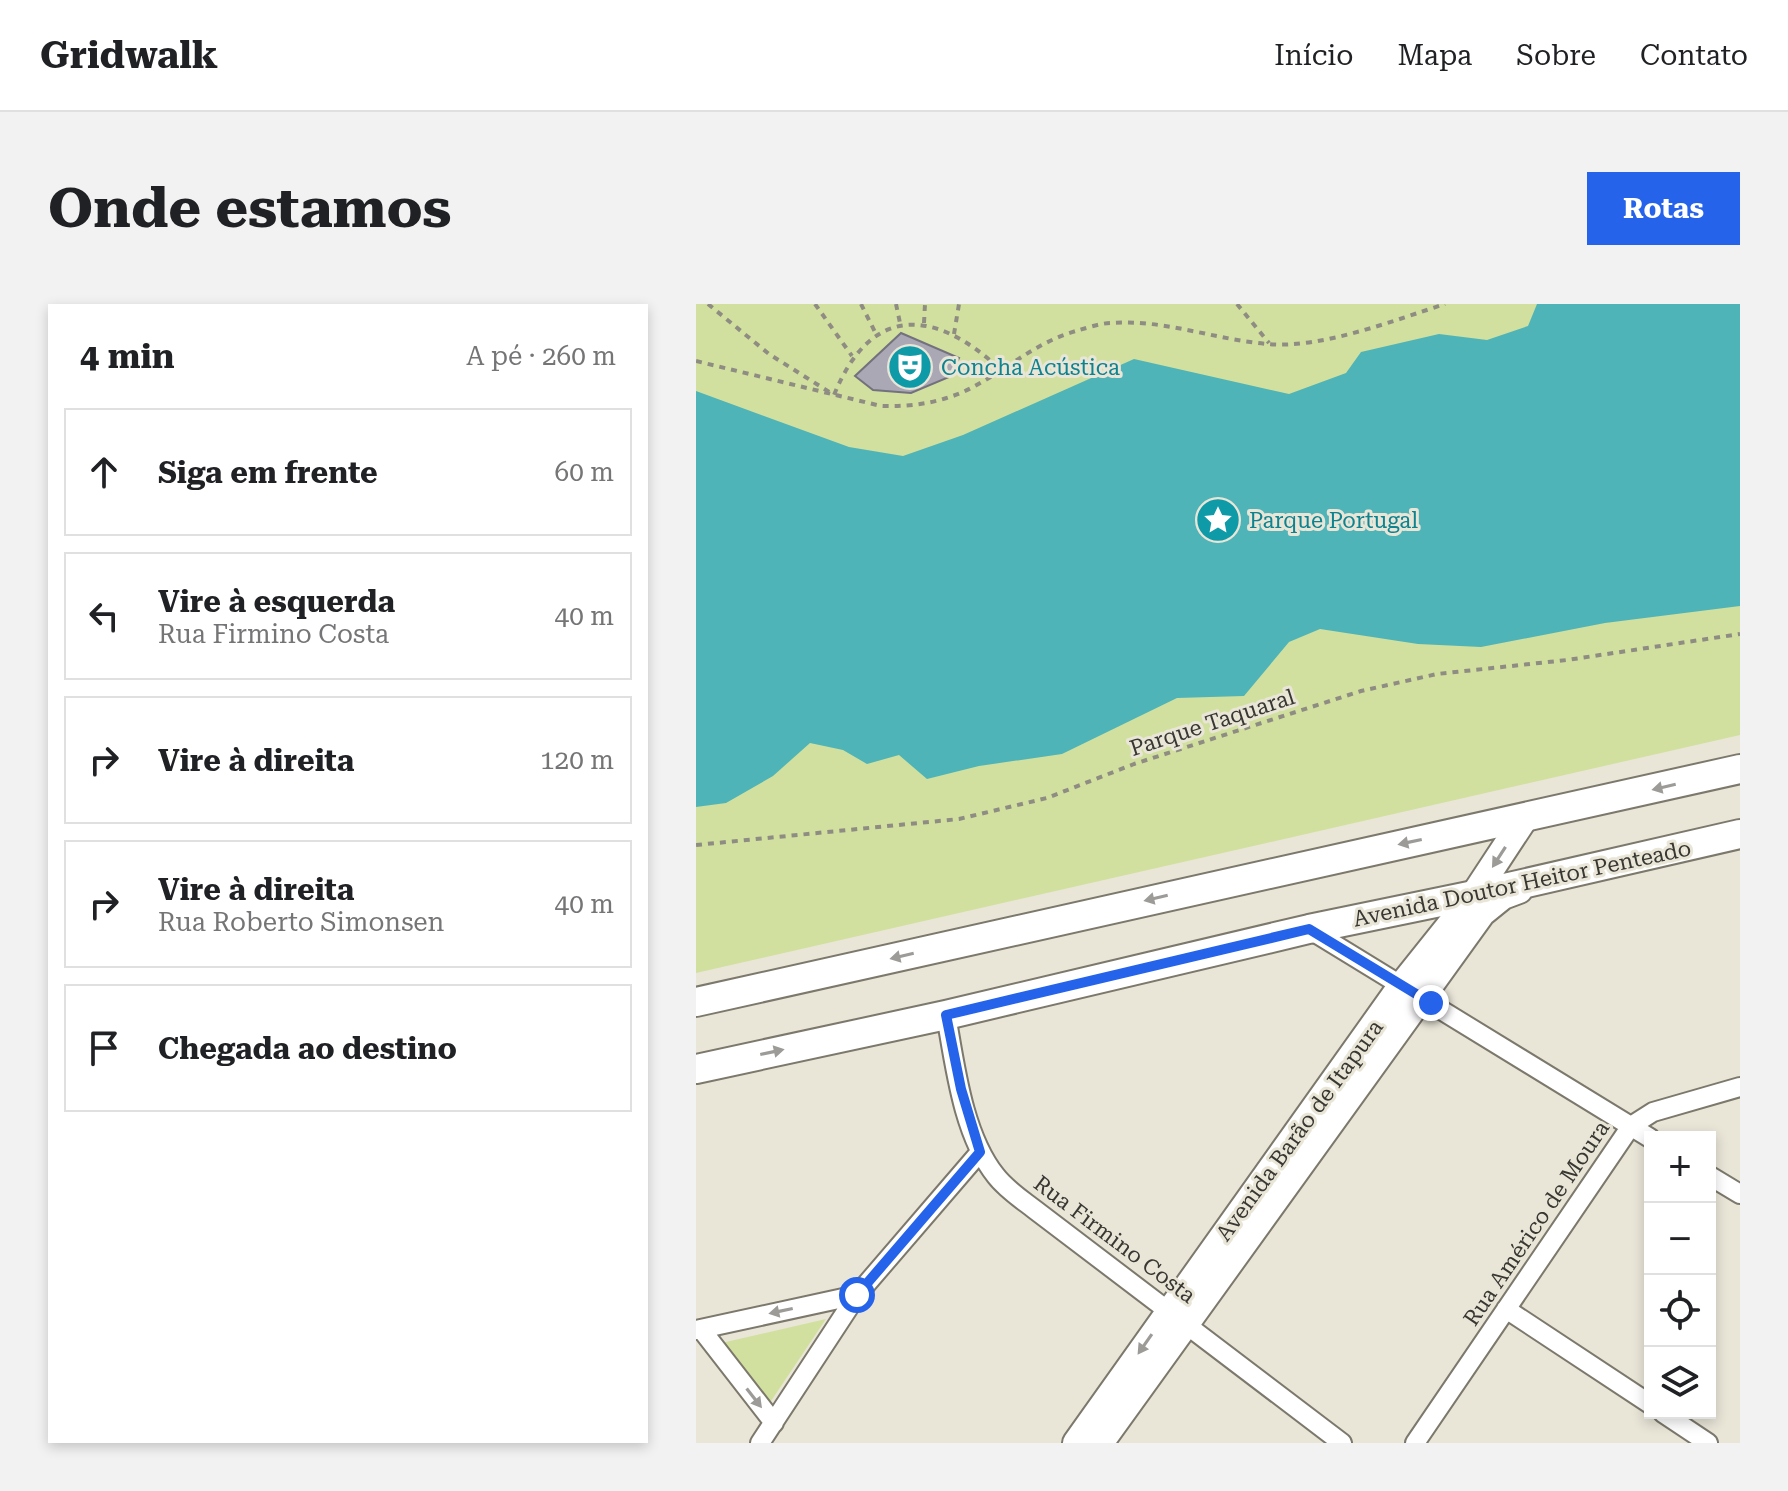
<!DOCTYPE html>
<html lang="pt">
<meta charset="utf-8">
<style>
body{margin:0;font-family:"Roboto Serif",serif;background:#f2f2f2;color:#202124}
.controls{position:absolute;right:24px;bottom:24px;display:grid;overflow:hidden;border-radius:0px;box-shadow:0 4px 12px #0003}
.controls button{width:72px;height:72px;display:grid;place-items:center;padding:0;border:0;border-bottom:2px solid #e0e0e0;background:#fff;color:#202124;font:40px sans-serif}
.stop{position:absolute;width:24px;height:24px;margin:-18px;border:6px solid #2563eb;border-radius:50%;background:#fff}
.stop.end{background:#2563eb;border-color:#fff;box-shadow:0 2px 8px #0008}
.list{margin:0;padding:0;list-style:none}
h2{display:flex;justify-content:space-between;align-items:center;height:104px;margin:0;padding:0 32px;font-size:34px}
h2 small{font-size:26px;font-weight:400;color:#757577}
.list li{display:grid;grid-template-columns:52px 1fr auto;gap:24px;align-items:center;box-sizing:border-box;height:128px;margin:0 16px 16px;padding:0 16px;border:2px solid #e0e0e0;border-radius:0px}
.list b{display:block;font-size:30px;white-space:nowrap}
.list p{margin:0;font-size:26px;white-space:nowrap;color:#757577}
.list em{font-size:26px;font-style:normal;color:#757577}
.icon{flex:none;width:44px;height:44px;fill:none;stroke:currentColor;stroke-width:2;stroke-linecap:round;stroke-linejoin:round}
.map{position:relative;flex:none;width:1044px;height:1139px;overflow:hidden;border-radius:0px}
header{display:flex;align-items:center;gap:48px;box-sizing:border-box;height:112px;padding:0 40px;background:#fff;border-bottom:2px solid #e0e0e0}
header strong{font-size:38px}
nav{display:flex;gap:44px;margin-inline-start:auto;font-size:28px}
.intro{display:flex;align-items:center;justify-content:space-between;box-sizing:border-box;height:192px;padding:0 48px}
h1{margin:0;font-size:56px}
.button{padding:20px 36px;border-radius:0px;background:#2563eb;color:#fff;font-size:28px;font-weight:700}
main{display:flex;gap:48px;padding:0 48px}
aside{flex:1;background:#fff;border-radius:0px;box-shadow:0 4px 12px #0003}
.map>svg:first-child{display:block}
.green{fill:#d1e09e}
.water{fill:#4eb4b8}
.building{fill:#aaa8b5;stroke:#73717d;stroke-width:2}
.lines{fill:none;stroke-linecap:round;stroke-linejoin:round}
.minor-casing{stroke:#7c786c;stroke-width:22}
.secondary-casing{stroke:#7c786c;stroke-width:30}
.primary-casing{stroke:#7c786c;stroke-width:32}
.path{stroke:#8f8d83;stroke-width:4;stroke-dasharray:6 6;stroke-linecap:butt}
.minor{stroke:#fff;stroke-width:18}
.secondary{stroke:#fff;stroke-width:26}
.primary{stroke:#fff;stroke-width:28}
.oneway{fill:#9c9b98}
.route{stroke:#2563eb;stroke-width:10}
.labels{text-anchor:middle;stroke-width:6;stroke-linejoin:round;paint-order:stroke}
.culture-label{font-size:22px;fill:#0d838f;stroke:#e9e6d8;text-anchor:start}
.street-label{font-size:22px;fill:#383732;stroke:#e9e6d8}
</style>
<header>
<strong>Gridwalk</strong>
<nav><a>Início</a><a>Mapa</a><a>Sobre</a><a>Contato</a></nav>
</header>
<div class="intro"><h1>Onde estamos</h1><a class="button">Rotas</a></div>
<main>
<aside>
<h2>4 min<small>A pé · 260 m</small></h2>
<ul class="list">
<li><svg class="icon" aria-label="ahead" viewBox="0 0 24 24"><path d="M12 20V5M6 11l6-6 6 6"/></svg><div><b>Siga em frente</b></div><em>60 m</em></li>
<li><svg class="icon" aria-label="left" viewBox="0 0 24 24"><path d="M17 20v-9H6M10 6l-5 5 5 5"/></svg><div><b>Vire à esquerda</b><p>Rua Firmino Costa</p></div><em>40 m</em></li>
<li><svg class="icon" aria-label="right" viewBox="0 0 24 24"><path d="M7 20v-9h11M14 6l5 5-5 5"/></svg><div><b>Vire à direita</b></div><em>120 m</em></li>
<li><svg class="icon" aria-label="right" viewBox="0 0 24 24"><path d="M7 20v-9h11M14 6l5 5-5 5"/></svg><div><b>Vire à direita</b><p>Rua Roberto Simonsen</p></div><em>40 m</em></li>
<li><svg class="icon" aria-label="arrive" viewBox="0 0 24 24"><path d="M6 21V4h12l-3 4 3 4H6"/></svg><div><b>Chegada ao destino</b></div></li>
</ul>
</aside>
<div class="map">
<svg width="1044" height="1139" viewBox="0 0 1044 1139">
<rect width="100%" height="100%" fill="#e9e6d8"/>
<path class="green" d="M0 0H1044V431L0 669Z
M130 1015 73 1100 21 1040Z"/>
<path class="water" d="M841 0H1044V302L909 319 785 343 722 340 624 325 593 338 548 392 481 394 366 450 283 462 231 475 203 451 171 460 147 446 114 439 77 472 30 499 0 503V87L153 143 207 152 267 131 438 55 593 90 650 69 665 48 743 30 791 36 832 22Z"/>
<path class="building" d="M205 29 263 54 253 73 215 89 177 86 159 72Z"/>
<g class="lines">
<g class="minor-casing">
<path id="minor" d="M613 625 954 834
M250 711C259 762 267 831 300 872 310 885 325 895 338 905L646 1139
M1014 872 1044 890
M810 1005 954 1100
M5 1025 78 1119
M0 1026 161 991
M967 1109 1012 1139
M64 1139 161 991 284 848
M719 1139 935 822 957 808 1044 783"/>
</g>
<g class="secondary-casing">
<path id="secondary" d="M380 1139 706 681 778 591 828 515
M404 1139 786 609 807 592 823 586"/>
</g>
<g class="primary-casing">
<path id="primary" d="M0 698 1044 465
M0 765 250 711 613 625 778 591 1044 530"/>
</g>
<path class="path" d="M12 0 73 50 138 91C175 0 238 4 304 65
M119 0 156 52
M165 0 180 30
M200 0 204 19
M541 0 573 39
M228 19 229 0
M258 30 263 0
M0 57 185 102C218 103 250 98 279 82 314 63 341 38 380 27 391 24 404 19 416 19 468 15 520 36 572 40 625 45 699 16 749 0
M0 541 263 515 351 494 438 460 665 387 741 370 871 356 1044 330"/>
<use href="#minor" class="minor"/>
<use href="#secondary" class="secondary"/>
<use href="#primary" class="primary"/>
</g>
<defs><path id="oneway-solid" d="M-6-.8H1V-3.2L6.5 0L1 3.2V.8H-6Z" transform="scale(2)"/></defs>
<g class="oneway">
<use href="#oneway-solid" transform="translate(968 483) rotate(167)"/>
<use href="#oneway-solid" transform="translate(714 538) rotate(168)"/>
<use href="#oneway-solid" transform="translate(803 553) rotate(123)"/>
<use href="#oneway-solid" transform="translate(460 594) rotate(167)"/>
<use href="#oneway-solid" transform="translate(206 652) rotate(167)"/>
<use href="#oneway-solid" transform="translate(76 748) rotate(-12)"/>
<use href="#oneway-solid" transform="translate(85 1007) rotate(168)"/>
<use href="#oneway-solid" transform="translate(449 1040) rotate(125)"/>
<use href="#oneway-solid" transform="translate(58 1094) rotate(52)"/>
</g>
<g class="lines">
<path class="route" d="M161 991 284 848 265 785 250 711 613 625 735 699"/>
</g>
<defs>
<g id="theatre-disc" transform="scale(2.3)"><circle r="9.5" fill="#0f9aa8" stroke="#e9e6d8"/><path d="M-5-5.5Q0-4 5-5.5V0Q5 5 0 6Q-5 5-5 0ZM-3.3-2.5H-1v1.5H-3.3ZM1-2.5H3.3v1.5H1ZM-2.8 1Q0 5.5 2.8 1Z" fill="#fff"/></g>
<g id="sight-disc" transform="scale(2.3)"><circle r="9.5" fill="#0f9aa8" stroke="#e9e6d8"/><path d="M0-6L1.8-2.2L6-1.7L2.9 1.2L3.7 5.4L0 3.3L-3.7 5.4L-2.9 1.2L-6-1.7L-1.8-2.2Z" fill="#fff"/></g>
</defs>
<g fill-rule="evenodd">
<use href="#theatre-disc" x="214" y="63"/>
<use href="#sight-disc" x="522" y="216"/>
</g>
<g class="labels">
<g class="culture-label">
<text x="245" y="71">Concha Acústica</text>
<text x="553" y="224">Parque Portugal</text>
</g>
<g class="street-label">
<text transform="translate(516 418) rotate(-18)" y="8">Parque Taquaral</text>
<text transform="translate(826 579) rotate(-12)" y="8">Avenida Doutor Heitor Penteado</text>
<text transform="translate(603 826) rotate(-54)" y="8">Avenida Barão de Itapura</text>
<text transform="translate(840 919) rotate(-56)" y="8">Rua Américo de Moura</text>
<text transform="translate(419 935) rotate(37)" y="8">Rua Firmino Costa</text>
</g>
</g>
</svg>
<div class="controls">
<button>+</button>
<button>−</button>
<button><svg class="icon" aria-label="locate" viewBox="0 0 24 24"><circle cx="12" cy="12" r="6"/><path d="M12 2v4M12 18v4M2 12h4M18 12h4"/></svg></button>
<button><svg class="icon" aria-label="layers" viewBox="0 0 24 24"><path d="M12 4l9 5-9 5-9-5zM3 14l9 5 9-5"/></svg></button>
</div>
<div class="stop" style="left:161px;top:991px"></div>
<div class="stop end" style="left:735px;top:699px"></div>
</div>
</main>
